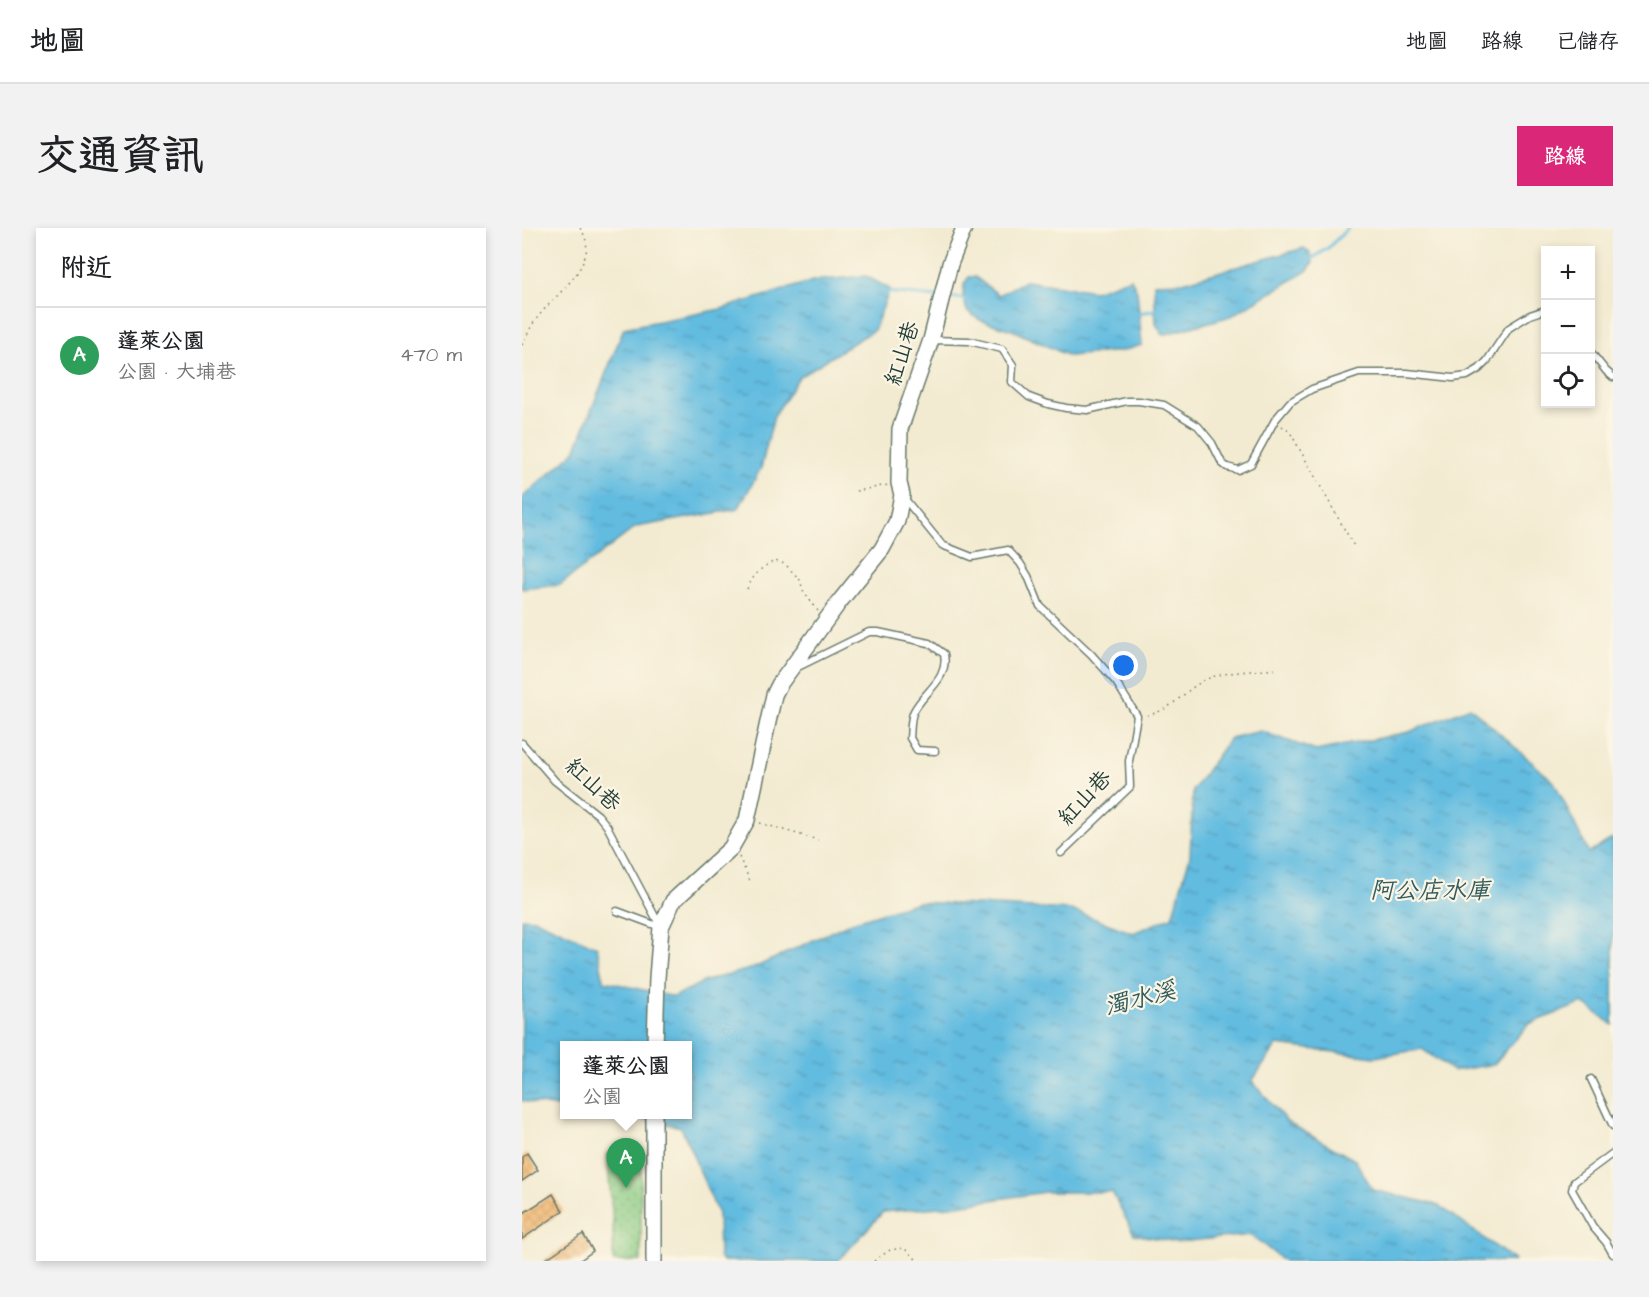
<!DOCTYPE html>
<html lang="zh-TW">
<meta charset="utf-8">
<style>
body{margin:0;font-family:"Architects Daughter","LXGW WenKai TC",sans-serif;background:#f2f2f2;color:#202124}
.controls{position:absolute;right:18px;top:18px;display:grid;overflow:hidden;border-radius:0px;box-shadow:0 3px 9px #0003}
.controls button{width:54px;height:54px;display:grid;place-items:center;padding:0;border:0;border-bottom:2px solid #e0e0e0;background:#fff;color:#202124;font:30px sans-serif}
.you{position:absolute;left:602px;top:438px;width:21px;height:21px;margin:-15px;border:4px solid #fff;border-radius:50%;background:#1a73e8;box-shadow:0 0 0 9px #1a73e833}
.badge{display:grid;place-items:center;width:39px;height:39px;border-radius:50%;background:#db2777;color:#fff;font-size:20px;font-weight:700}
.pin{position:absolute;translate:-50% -50px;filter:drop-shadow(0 2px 3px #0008)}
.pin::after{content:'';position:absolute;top:32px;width:21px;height:18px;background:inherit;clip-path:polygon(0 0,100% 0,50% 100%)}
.popup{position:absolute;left:38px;top:813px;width:132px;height:78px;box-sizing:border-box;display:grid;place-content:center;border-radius:0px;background:#fff;filter:drop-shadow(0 2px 4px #0005);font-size:20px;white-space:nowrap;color:#757577}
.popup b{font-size:22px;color:#202124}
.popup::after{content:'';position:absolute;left:50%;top:100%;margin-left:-12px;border:12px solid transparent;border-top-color:#fff}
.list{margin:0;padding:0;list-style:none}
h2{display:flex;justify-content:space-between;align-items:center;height:78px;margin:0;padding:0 24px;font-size:26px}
h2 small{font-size:20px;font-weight:400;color:#757577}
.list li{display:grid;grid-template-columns:39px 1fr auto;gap:18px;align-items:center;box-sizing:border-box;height:96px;padding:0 24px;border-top:2px solid #e0e0e0}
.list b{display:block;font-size:22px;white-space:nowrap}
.list p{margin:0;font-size:20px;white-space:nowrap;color:#757577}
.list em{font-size:20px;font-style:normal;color:#757577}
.icon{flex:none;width:33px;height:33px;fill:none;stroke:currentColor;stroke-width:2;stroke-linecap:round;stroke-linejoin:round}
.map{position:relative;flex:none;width:1091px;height:1033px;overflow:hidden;border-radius:0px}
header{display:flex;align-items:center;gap:36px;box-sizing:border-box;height:84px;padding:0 30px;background:#fff;border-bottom:2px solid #e0e0e0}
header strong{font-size:28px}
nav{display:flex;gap:33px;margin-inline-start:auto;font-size:21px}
.intro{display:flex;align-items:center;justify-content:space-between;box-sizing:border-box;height:144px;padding:0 36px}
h1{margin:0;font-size:42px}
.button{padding:15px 27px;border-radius:0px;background:#db2777;color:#fff;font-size:21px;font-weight:700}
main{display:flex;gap:36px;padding:0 36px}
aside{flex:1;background:#fff;border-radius:0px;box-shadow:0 3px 9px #0003}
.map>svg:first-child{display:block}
.park{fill:url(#park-dots);stroke:#54845b;stroke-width:1.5}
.water{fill:url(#water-ripples);stroke:#407c8a;stroke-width:1.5}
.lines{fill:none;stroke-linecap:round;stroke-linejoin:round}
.stream{stroke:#62bce0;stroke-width:3}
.building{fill:url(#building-cross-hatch)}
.service-casing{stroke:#697a6b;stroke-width:9}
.tertiary-casing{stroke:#697a6b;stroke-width:18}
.path{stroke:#697a6b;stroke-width:1.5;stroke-dasharray:1.5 4.5;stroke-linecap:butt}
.service{stroke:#fff;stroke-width:6}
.tertiary{stroke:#fff;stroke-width:15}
.labels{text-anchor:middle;stroke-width:4.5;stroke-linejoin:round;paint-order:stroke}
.street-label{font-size:22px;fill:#1f3d34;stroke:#fcf5e5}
.water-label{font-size:24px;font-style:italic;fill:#305d5f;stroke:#fcf5e5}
</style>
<header>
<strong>地圖</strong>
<nav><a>地圖</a><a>路線</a><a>已儲存</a></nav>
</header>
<div class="intro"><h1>交通資訊</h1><a class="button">路線</a></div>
<main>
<aside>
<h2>附近<small></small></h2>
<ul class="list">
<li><span class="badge" style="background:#2e9e5b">A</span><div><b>蓬萊公園</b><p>公園 · 大埔巷</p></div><em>470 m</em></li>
</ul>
</aside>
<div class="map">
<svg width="1091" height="1033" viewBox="0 0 1091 1033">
<defs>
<pattern id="park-dots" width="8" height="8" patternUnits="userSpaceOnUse" patternTransform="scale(1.5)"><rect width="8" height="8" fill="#89ca82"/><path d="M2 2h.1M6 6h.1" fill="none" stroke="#6fa56b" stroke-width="1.8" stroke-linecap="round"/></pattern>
<pattern id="water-ripples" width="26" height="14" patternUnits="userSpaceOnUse" patternTransform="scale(1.5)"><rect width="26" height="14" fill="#62bce0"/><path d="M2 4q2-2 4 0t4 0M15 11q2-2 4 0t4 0" fill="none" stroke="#509ab6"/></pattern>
<pattern id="building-cross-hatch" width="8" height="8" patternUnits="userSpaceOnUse" patternTransform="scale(1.5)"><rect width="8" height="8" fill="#f1b771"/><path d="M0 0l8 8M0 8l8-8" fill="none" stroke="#ce9e62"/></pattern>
</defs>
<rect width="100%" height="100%" fill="#fcf5e5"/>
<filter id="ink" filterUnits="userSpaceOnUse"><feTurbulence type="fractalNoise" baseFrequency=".0167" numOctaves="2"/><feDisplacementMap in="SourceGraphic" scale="12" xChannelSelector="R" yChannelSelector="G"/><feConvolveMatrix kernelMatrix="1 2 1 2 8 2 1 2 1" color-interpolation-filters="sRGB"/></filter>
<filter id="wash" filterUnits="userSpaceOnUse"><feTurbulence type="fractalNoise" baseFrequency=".008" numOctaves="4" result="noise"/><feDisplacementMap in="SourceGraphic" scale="24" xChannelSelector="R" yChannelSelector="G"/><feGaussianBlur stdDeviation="1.35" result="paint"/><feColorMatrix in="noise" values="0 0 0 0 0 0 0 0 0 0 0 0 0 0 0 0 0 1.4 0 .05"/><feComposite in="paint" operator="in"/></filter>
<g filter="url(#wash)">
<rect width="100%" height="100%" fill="#f3ebd1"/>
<path class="park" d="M119 924V1033H91V996L85 925Z"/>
<path class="water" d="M782 20 788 25 791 35 785 43 709 88 641 107 634 96 632 55 661 54Z
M344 48 368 61 352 102 277 149 252 188 239 240 216 281 114 299 38 357 0 361V270L53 223 102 100 199 81 291 53Z
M447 49H453L477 67 503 53 573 63 609 50 615 63 620 117 599 123 547 128 490 102 458 92 445 83 441 68 442 56Z
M948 479 1032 554 1067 625 1091 610V797L1061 775 1007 796 972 836 931 843 900 821 853 829 755 817 730 853 765 894 833 932 851 962 916 977 993 1033H762L729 1007 655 1014 612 1006 590 964H523L429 978 361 984 316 1033H199L197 1027 196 986 159 899 108 888 88 887 166 886V818H42V880L0 873V690L13 691 75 719 82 753 152 769 183 753 232 740 330 694 396 674 549 682 611 705 650 689 668 628 671 562 708 510 739 503 794 523 887 504Z"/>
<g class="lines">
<path class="stream" d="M788 32 806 20 826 0
M365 64 415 69
M425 69 445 71
M614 86 637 81"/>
</g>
<g id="blocks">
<path class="building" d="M5 925 16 942 0 953V929Z
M31 966 41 983 0 1011V986Z
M61 1006 71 1023 57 1033H21Z"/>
</g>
</g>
<g filter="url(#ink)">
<use href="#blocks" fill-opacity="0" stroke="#697a6b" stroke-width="1.5"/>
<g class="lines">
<g class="service-casing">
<path id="service" d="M409 112 447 113 480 121 491 137 490 154 507 169 526 176 544 180 565 182 605 173H617L642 177 676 198 690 215 700 235 705 239 716 242 729 236 753 192 768 174 790 161 837 145H885L931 150 945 148 957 141 965 133 987 100 1008 87 1023 82
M1068 123 1084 143 1091 149
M382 270 420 317 450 329 486 322 498 335 506 348 518 378 569 426 594 454 615 488 607 533 608 559 539 625
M276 439 347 404H356L407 415 422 426C427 452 402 463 392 483 388 490 389 502 388 510L395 522 413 523
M0 515 33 553 76 587 85 598 137 696
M95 683 138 699
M1069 851 1091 898
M1091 925 1052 954 1050 962 1071 999 1084 1014 1091 1026"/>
</g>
<g class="tertiary-casing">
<path id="tertiary" d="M133 818 135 750 139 699 151 673 209 620 225 592 246 494 252 467 257 457 318 373 360 321 375 293 380 267 377 255 378 201 409 112 428 36 442 0
M132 1033V886"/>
</g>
<path class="path" d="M0 117C5 108 9 97 16 89 34 65 82 33 58 0
M760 198 768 204 833 320
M334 263 366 257
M225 361C232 346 239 339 253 333L263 336 279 353 280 361 296 383
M625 487C652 483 664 458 690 449 706 443 738 443 756 441
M238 595 296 612
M217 629 228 653
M352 1033 368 1022 382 1020 396 1033"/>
<use href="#service" class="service"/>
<use href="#tertiary" class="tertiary"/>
</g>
</g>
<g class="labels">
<g class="street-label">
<text transform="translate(379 125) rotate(-72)" y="8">紅山巷</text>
<text transform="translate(72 556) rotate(43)" y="8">紅山巷</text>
<text transform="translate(562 569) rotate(-47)" y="8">紅山巷</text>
</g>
<g class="water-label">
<text x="908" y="670">阿公店水庫</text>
<text transform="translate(618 770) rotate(-14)" y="8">濁水溪</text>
</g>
</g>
</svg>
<div class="controls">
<button>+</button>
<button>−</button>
<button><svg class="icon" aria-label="locate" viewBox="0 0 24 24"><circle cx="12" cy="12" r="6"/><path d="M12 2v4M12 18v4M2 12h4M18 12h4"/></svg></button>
</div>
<div class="you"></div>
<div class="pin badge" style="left:104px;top:960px;background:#2e9e5b">A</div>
<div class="popup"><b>蓬萊公園</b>公園</div>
</div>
</main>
